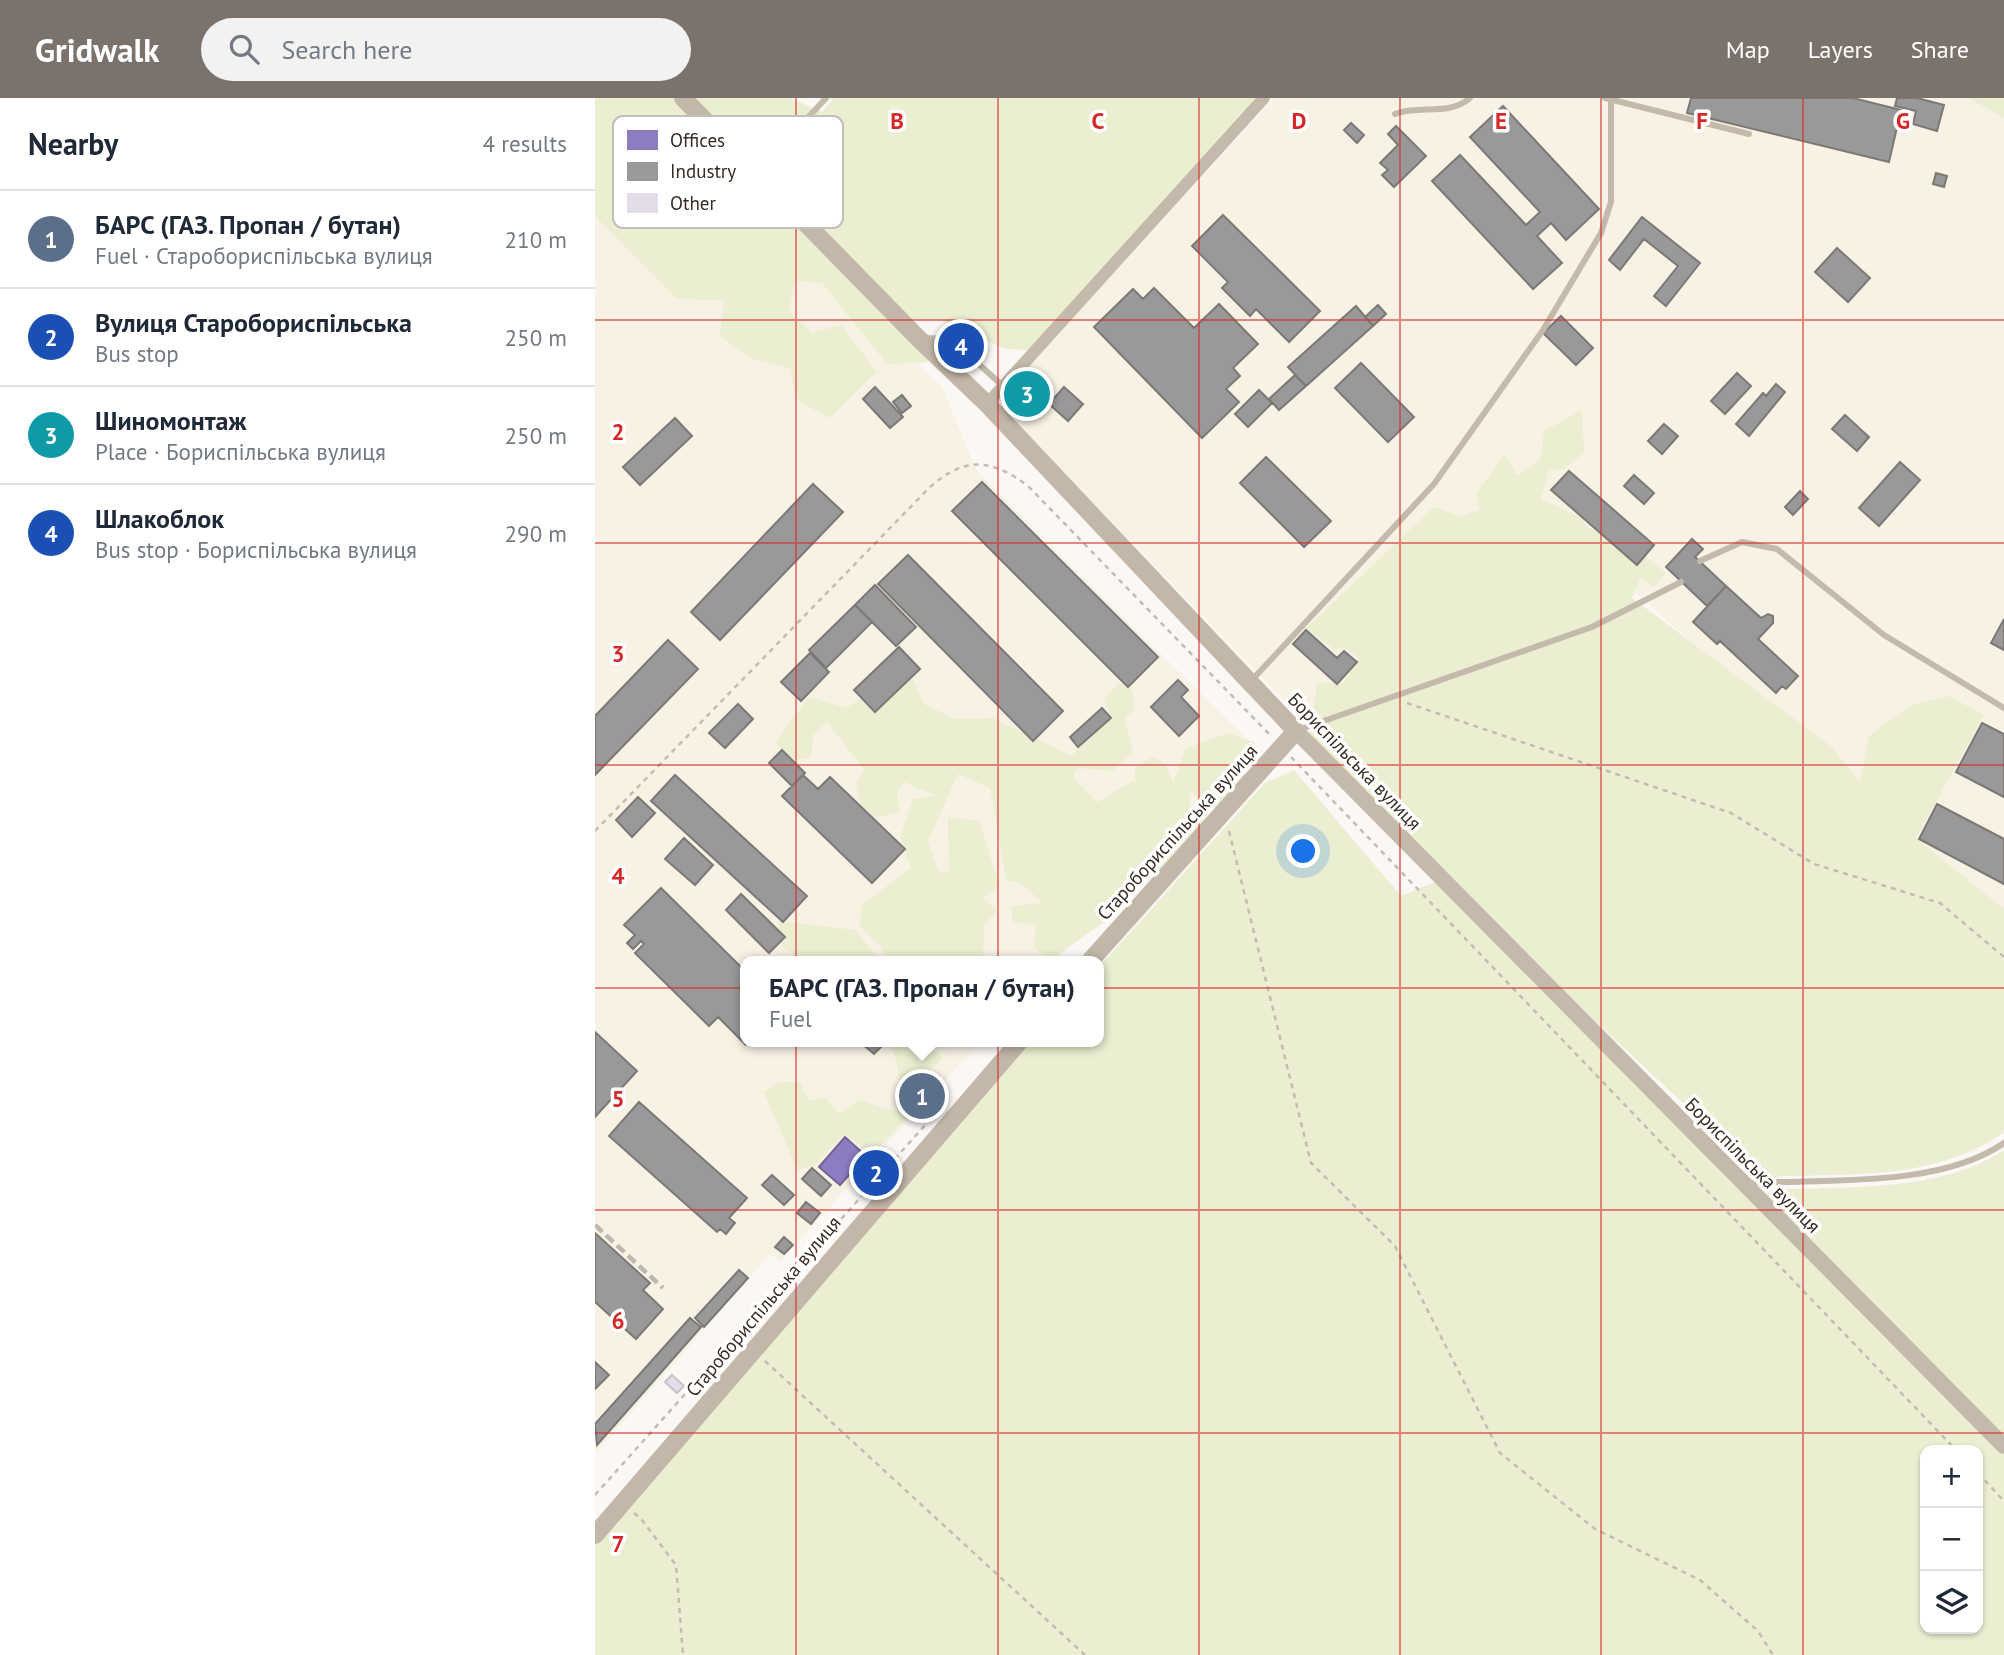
<!DOCTYPE html>
<meta charset="utf-8">
<style>
body{margin:0;font-family:"PT Sans",sans-serif;background:#f2f2f3;color:#1f2937}
.controls{position:absolute;right:21px;bottom:21px;display:grid;overflow:hidden;border-radius:14px;box-shadow:0 2px 5px #0004}
.controls button{width:63px;height:63px;display:grid;place-items:center;padding:0;border:0;border-bottom:2px solid #e0e1e3;background:#fff;color:#1f2937;font:35px sans-serif}
.you{position:absolute;left:709px;top:754px;width:24px;height:24px;margin:-18px;border:5px solid #fff;border-radius:50%;background:#1a73e8;box-shadow:0 0 0 10px #1a73e833}
.badge{display:grid;place-items:center;width:46px;height:46px;border-radius:50%;background:#7c726c;color:#fff;font-size:23px;font-weight:700}
.pin{position:absolute;translate:-50% -50%;border:4px solid #fff;box-shadow:0 2px 7px #0006}
.popup{position:absolute;left:145px;top:858px;width:364px;height:91px;box-sizing:border-box;display:grid;place-content:center;border-radius:14px;background:#fff;filter:drop-shadow(0 2px 5px #0005);font-size:23px;white-space:nowrap;color:#747a83}
.popup b{font-size:26px;color:#1f2937}
.popup::after{content:'';position:absolute;left:50%;top:100%;margin-left:-14px;border:14px solid transparent;border-top-color:#fff}
.list{margin:0;padding:0;list-style:none}
h2{display:flex;justify-content:space-between;align-items:center;height:91px;margin:0;padding:0 28px;font-size:30px}
h2 small{font-size:23px;font-weight:400;color:#747a83}
.list li{display:grid;grid-template-columns:46px 1fr auto;gap:21px;align-items:center;box-sizing:border-box;height:98px;padding:0 28px;border-top:2px solid #e0e1e3}
.list b{display:block;font-size:26px;white-space:nowrap}
.list p{margin:0;font-size:23px;white-space:nowrap;color:#747a83}
.list em{font-size:23px;font-style:normal;color:#747a83}
.icon{flex:none;width:38px;height:38px;fill:none;stroke:currentColor;stroke-width:2;stroke-linecap:round;stroke-linejoin:round}
.map{position:relative;flex:none;width:1409px;height:1557px;overflow:hidden}
header{display:flex;align-items:center;gap:42px;box-sizing:border-box;height:98px;padding:0 35px;background:#7c726c;color:#fff}
header strong{font-size:33px}
nav{display:flex;gap:38px;margin-inline-start:auto;font-size:24px}
.search{width:490px;height:63px;background:#f2f2f3;display:flex;align-items:center;gap:18px;box-sizing:border-box;padding:0 24px;border-radius:38px;color:#747a83;font-size:26px}
main{display:flex}
aside{flex:1;background:#fff}
.map>svg:first-child{display:block}
.industrial{fill:#f8f2e5}
.green{fill:#ebeed1;fill-rule:evenodd}
.offices{fill:#8e7cc3;stroke:#746493;stroke-width:2}
.industry{fill:#999;stroke:#7c7876;stroke-width:2}
.building{fill:#e3dce9;stroke:#c8c4c9;stroke-width:2}
.lines{fill:none;stroke-linecap:round;stroke-linejoin:round}
.path{stroke:#c2bcb2;stroke-width:2.5;stroke-dasharray:5 5;stroke-linecap:butt}
.service{stroke:#c4baab;stroke-width:6}
.minor{stroke:#c4baab;stroke-width:12}
.tertiary{stroke:#c4baab;stroke-width:16}
.secondary{stroke:#c2b7a8;stroke-width:18}
.rail{stroke:#beb7af;stroke-width:4.5;stroke-dasharray:10 5;stroke-linecap:butt}
.grid{fill:none;stroke:#d62828;stroke-width:2;stroke-opacity:0.55}
.labels{text-anchor:middle;stroke-width:7;stroke-linejoin:round;paint-order:stroke}
.street-label{font-size:19px;fill:#382b23;stroke:#fff}
.key{fill:#fff;stroke:#c3bfbd;stroke-width:2}
.key-label{font-size:19px;fill:#382b23}
.grid-label{font-size:23px;text-anchor:middle;font-weight:bold;fill:#d62828;stroke:#fff;stroke-width:7;stroke-linejoin:round;paint-order:stroke}
</style>
<header>
<strong>Gridwalk</strong>
<div class="search"><svg class="icon" aria-label="search" viewBox="0 0 24 24"><circle cx="10" cy="10" r="6"/><path d="M15 15l6 6"/></svg>Search here</div>
<nav><a>Map</a><a>Layers</a><a>Share</a></nav>
</header>
<main>
<aside>
<h2>Nearby<small>4 results</small></h2>
<ul class="list">
<li><span class="badge" style="background:#5c6f8a">1</span><div><b>БАРС (ГАЗ. Пропан / бутан)</b><p>Fuel · Старобориспільська вулиця</p></div><em>210 m</em></li>
<li><span class="badge" style="background:#1a4fb4">2</span><div><b>Вулиця Старобориспільська</b><p>Bus stop</p></div><em>250 m</em></li>
<li><span class="badge" style="background:#0f9aa8">3</span><div><b>Шиномонтаж</b><p>Place · Бориспільська вулиця</p></div><em>250 m</em></li>
<li><span class="badge" style="background:#1a4fb4">4</span><div><b>Шлакоблок</b><p>Bus stop · Бориспільська вулиця</p></div><em>290 m</em></li>
</ul>
</aside>
<div class="map">
<svg width="1409" height="1557" viewBox="0 0 1409 1557">
<rect width="100%" height="100%" fill="#faf7f5"/>
<path class="industrial" d="M0 0H50L65 11 347 289 382 373 659 648 459 863H150V944H385L185 1164 175 1156 0 1356Z
M679 0H1373L1409 20V822L1042 496 921 406 713 627 413 316 408 302 413 291Z"/>
<path class="green" d="M0 0H195L227 14 239 0H663L436 252 410 251 348 223 310 221 333 264 292 266 227 185 200 183 194 213 217 235 246 227 282 274 234 320 201 301 195 270 157 261 125 238 129 202 82 201 0 118Z
M1373 0H1409V20Z
M987 312 989 355 969 371 954 372 946 401 985 419 993 430 1023 438 1071 475 1059 489 1046 479 1037 500 1238 650 1265 685 1274 638 1316 607 1354 598 1389 617 1321 740 1409 811V1034C1340 1084 1248 1075 1167 1079L920 848 715 640 722 585H748L763 560 751 550 740 552 711 530 839 409 866 418 885 412 881 396 909 356 922 377 946 361 949 333Z
M318 581 329 606 360 621 398 620 477 658 514 614 509 600 524 585 538 592 539 612 530 621 538 654 518 673 482 670 478 680 502 704 540 682V670L557 659 570 666 578 685 591 650 634 635 660 645 645 672 654 680 626 708 608 706 594 691 595 709 612 713 609 728 568 771 540 781 532 803 519 817 454 863 439 849 441 828 418 824 416 808 448 805 425 785 411 782 395 690 363 676 333 743 344 775 354 773 353 719 385 723 404 789 388 800 402 812 389 828 388 863H292L287 850 265 828 267 807 316 770 305 739 318 701 342 698 309 684 302 696 305 714 282 720 265 706 261 685 269 672 232 624 218 637 216 659 191 664 181 643 214 599 252 610C272 595 293 584 318 581Z
M699 672 806 798 842 783 1168 1092C1244 1088 1343 1096 1409 1052V1557H0V1435L436 944H504V869L670 685ZM1330 1352H1383V1531H1330Z
M183 823 261 832 285 863H205L186 846Z
M291 944H329L348 960 309 997C301 979 305 957 291 944Z
M183 984H205L213 1002 231 1000 244 1016 264 1002 314 1017 278 1056 249 1036 220 1067 202 1072 169 994Z"/>
<path class="offices" d="M250 1039 271 1058 245 1087 224 1069Z"/>
<path class="industry" d="M1096 0H1258L1306 12 1294 64 1092 15Z
M1302 0H1322L1349 7 1342 33 1318 26 1321 13 1300 8Z
M908 8 1004 111 971 142 956 125 942 138 967 165 938 191 837 83 865 57 931 127 945 114 875 39Z
M756 25 769 37 762 45 749 32Z
M801 28 831 58 799 89 787 77 793 72 785 65 803 47 793 36Z
M1341 75 1352 78 1349 89 1338 86Z
M628 117 725 213 694 244 661 211 655 218 627 190 633 184 597 148Z
M1047 119 1105 165 1071 208 1059 198 1083 168 1049 141 1025 172 1014 162Z
M1242 150 1275 180 1253 204 1220 174Z
M559 190 599 230 624 206 663 246 638 270 645 278 631 291 644 304 607 340 499 229 538 191 548 201Z
M783 207 791 216 778 228 770 219Z
M761 208 778 228 711 288 693 269Z
M966 218 998 250 981 267 948 235Z
M766 265 819 319 793 344 740 290Z
M1142 275 1156 288 1130 316 1116 303Z
M700 277 711 288 684 312 674 301Z
M432 284 444 297 432 308 420 295Z
M1181 286 1190 294 1154 338 1141 326 1168 295 1171 298Z
M280 289 308 319 295 330 268 301Z
M469 289 488 306 473 323 454 306Z
M664 292 677 305 653 329 640 316Z
M307 297 316 308 307 315 298 304Z
M1250 317 1274 339 1262 353 1237 331Z
M80 320 97 338 45 387 28 369Z
M1069 326 1083 338 1067 356 1053 343Z
M671 359 736 423 709 449 645 385Z
M1305 364 1325 382 1284 428 1264 410Z
M974 373 1059 447 1042 467 956 392Z
M1039 377 1059 395 1049 406 1029 388Z
M387 384 563 559 533 589 357 413Z
M218 386 248 414 125 542 96 514Z
M1205 393 1213 401 1198 417 1190 409Z
M1097 441 1108 451 1100 459 1131 488 1112 508 1071 469Z
M313 457 468 613 438 643 283 486Z
M280 487 321 529 301 548 260 507Z
M1131 488 1166 520 1173 516 1178 518V525L1163 541 1203 578 1191 591 1187 588 1181 595 1125 543 1122 546 1098 524Z
M260 507 277 524 231 570 214 552Z
M1409 521V552L1396 545Z
M711 532 742 560 749 553 762 564 742 586 698 546Z
M73 542 103 571 0 677V618Z
M304 549 325 571 280 614 259 592Z
M215 555 234 574 206 603 186 584Z
M583 582 593 592 586 599 604 618 584 638 556 609Z
M143 606 158 621 130 650 114 635Z
M507 610 516 620 483 649 475 639Z
M1387 625 1409 636V699L1361 674Z
M187 652 210 675 197 688 174 665Z
M80 677 212 798 188 824 56 703Z
M208 677 223 691 235 679 310 751 277 785 187 698Z
M43 699 60 715 37 739 21 722Z
M1342 706 1409 741V786L1324 741Z
M89 740 118 767 100 787 70 761Z
M66 790 150 873V946L123 919 114 928 40 855 49 846 46 843 38 851 32 845 40 837 29 827Z
M146 796 190 839 174 855 131 812Z
M0 934 42 973 0 1019Z
M265 944H291L279 956Z
M44 1004 152 1100 134 1120 140 1125 131 1136 125 1131 122 1134 14 1038Z
M217 1070 236 1087 226 1098 207 1081Z
M177 1077 199 1097 189 1107 167 1087Z
M211 1104 225 1115 216 1126 202 1115Z
M0 1135 55 1185 48 1192 68 1211 41 1241 0 1204Z
M189 1139 198 1147 189 1156 180 1149Z
M144 1172 153 1180 109 1229 100 1220Z
M95 1220 106 1229 2 1347 0 1326Z
M0 1264 14 1277 0 1291Z"/>
<path class="building" d="M77 1277 89 1288 82 1295 70 1284Z"/>
<g class="lines">
<path class="path" d="M812 605 1136 715 1219 766 1345 805 1409 859
M696 659 1361 1352
M0 733 333 391C368 358 396 360 433 388L677 639
M634 733 716 1065 800 1148 905 1355 1000 1431 1105 1482 1163 1533 1178 1557
M170 1263 490 1557
M1383 1375 1409 1403
M0 1397 331 1026
M39 1415 47 1422 81 1467 88 1557"/>
<path class="service" d="M1010 0 1154 36
M800 16C825 6 853 19 875 0
M163 74 231 0
M330 240 356 241 408 288
M1105 463 1147 444 1182 451 1289 537 1409 610
M656 583 839 386 948 232 1006 135 1016 104V2
M703 632 997 529 1086 484
M1152 1085C1230 1081 1344 1090 1409 1045"/>
<path class="minor" d="M392 306 669 0"/>
<path class="tertiary" d="M701 633 1409 1348"/>
<path class="secondary" d="M88 0 323 240 392 306 701 633 495 863
M0 1437 424 944"/>
<path class="rail" d="M0 1127 68 1190"/>
</g>
<path class="grid" d="M201 0V1557M403 0V1557M604 0V1557M805 0V1557M1006 0V1557M1208 0V1557M0 222H1409M0 445H1409M0 667H1409M0 890H1409M0 1112H1409M0 1335H1409"/>
<g class="labels">
<g class="street-label">
<text transform="translate(760 663) rotate(46)" y="7">Бориспільська вулиця</text>
<text transform="translate(582 734) rotate(-48)" y="7">Старобориспільська вулиця</text>
<text transform="translate(1158 1067) rotate(45)" y="7">Бориспільська вулиця</text>
<text transform="translate(168 1208) rotate(-50)" y="7">Старобориспільська вулиця</text>
</g>
</g>
<rect x="18" y="18" width="230" height="112" rx="10" class="key"/>
<rect x="32" y="32" width="31" height="20" fill="#8e7cc3"/>
<rect x="32" y="64" width="31" height="19" fill="#999"/>
<rect x="32" y="95" width="31" height="20" fill="#e3dce9"/>
<g class="key-label">
<text x="75" y="49">Offices</text>
<text x="75" y="80">Industry</text>
<text x="75" y="112">Other</text>
</g>
<g class="grid-label">
<text x="302" y="31">B</text>
<text x="503" y="31">C</text>
<text x="704" y="31">D</text>
<text x="906" y="31">E</text>
<text x="1107" y="31">F</text>
<text x="1308" y="31">G</text>
<text x="23" y="342">2</text>
<text x="23" y="564">3</text>
<text x="23" y="786">4</text>
<text x="23" y="1009">5</text>
<text x="23" y="1231">6</text>
<text x="23" y="1454">7</text>
</g>
</svg>
<div class="controls">
<button>+</button>
<button>−</button>
<button><svg class="icon" aria-label="layers" viewBox="0 0 24 24"><path d="M12 4l9 5-9 5-9-5zM3 14l9 5 9-5"/></svg></button>
</div>
<div class="you"></div>
<div class="pin badge" style="left:327px;top:998px;background:#5c6f8a">1</div>
<div class="popup"><b>БАРС (ГАЗ. Пропан / бутан)</b>Fuel</div>
<div class="pin badge" style="left:281px;top:1075px;background:#1a4fb4">2</div>
<div class="pin badge" style="left:432px;top:296px;background:#0f9aa8">3</div>
<div class="pin badge" style="left:366px;top:248px;background:#1a4fb4">4</div>
</div>
</main>
